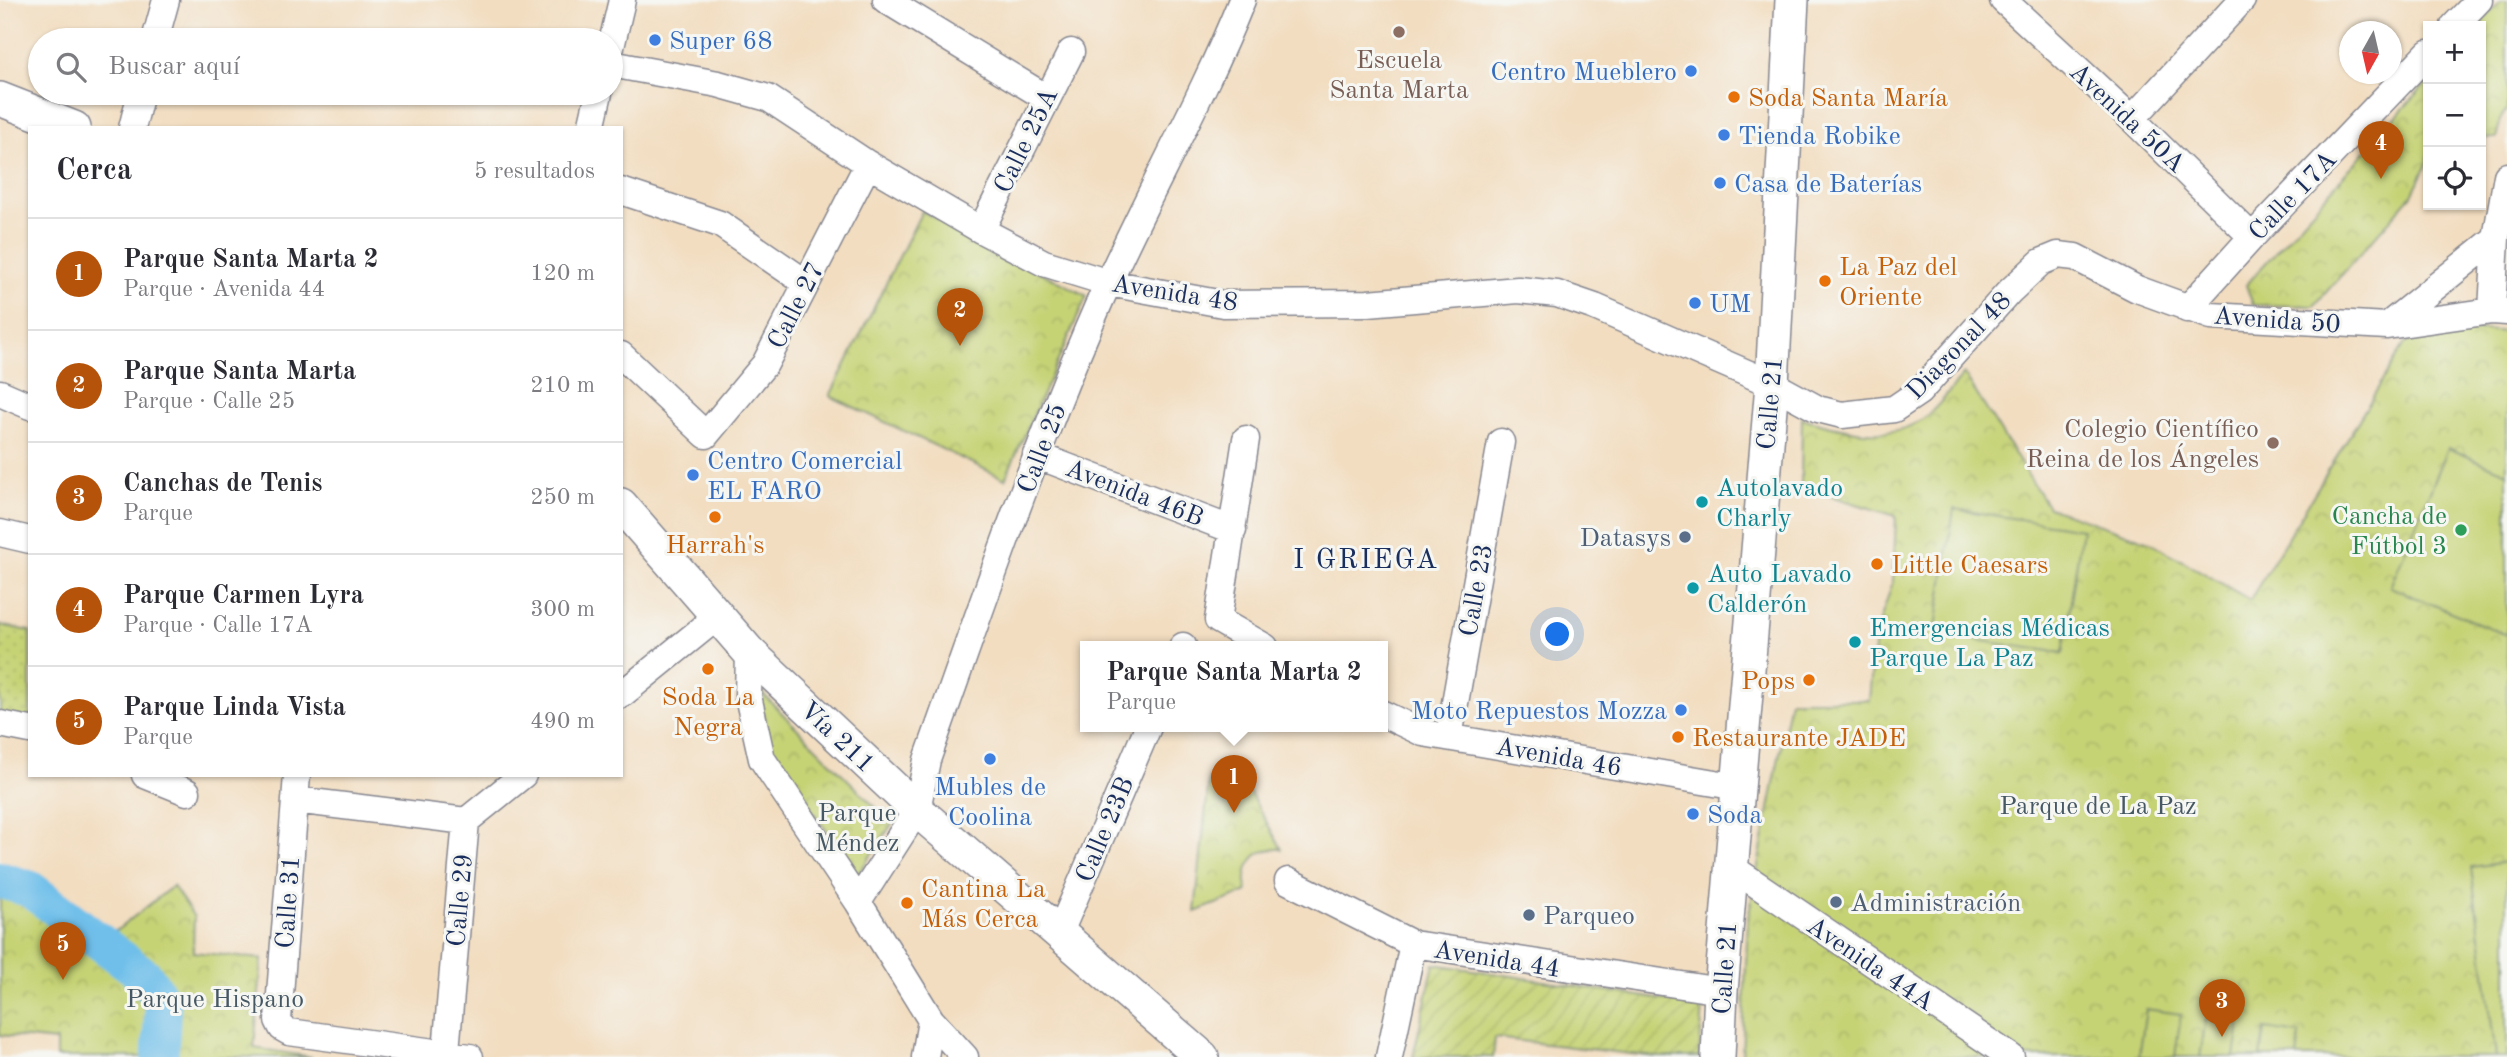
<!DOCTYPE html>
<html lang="es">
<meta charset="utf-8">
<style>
body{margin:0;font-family:"Old Standard TT",serif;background:#f2f2f3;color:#2b2b33}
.controls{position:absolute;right:21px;top:21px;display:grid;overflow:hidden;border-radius:0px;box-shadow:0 2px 5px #0004}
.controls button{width:63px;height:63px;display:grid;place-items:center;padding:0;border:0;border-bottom:2px solid #e1e1e2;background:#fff;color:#2b2b33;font:35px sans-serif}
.compass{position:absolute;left:2339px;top:21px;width:63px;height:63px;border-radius:50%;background:#fff;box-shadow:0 2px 5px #0004;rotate:188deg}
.you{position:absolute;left:1558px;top:635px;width:24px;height:24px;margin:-18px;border:5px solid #fff;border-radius:50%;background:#1a73e8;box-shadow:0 0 0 10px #1a73e833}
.badge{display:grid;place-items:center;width:46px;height:46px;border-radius:50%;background:#b45309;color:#fff;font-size:23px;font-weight:700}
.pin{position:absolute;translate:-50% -58px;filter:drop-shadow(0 2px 4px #0008)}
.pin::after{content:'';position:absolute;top:37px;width:24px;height:21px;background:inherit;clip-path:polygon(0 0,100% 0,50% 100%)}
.popup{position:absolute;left:1080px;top:641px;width:308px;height:91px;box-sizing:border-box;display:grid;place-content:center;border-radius:0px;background:#fff;filter:drop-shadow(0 2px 5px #0005);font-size:23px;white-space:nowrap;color:#7c7c81}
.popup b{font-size:26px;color:#2b2b33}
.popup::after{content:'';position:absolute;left:50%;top:100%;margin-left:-14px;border:14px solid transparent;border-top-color:#fff}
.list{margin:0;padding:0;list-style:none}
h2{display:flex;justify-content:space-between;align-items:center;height:91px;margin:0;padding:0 28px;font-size:30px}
h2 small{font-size:23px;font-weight:400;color:#7c7c81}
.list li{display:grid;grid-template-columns:46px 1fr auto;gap:21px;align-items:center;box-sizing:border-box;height:112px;padding:0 28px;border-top:2px solid #e1e1e2}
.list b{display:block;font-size:26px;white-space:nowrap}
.list p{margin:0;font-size:23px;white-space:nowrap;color:#7c7c81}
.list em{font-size:23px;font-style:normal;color:#7c7c81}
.icon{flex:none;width:38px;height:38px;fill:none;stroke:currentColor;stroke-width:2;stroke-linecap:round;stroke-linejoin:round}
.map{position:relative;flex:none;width:2507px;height:1057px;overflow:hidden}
.search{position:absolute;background:#fff;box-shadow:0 2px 5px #0004;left:28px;top:28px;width:595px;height:77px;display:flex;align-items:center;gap:18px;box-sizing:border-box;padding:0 24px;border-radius:38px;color:#7c7c81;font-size:26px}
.panel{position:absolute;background:#fff;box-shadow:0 2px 5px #0004;left:28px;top:126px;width:595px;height:651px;border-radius:0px}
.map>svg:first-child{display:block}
.grass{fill:url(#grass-dots);stroke:#70816a;stroke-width:2}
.park{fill:url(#park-crowns);stroke:#70816a;stroke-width:2}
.garden{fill:url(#garden-furrows);stroke:#70816a;stroke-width:2}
.pitch{fill:#c6d375;stroke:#70816a;stroke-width:2}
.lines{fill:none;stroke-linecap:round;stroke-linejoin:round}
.river{stroke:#6fbfea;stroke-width:37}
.minor-casing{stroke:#86868f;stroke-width:29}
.major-casing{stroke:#86868f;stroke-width:36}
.minor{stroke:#fff;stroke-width:26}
.major{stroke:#fff;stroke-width:33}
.education-dot{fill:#8d6e63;stroke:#f6f6f2;stroke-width:2.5}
.shop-dot{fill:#3f7fe0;stroke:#f6f6f2;stroke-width:2.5}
.food-dot{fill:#e8710a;stroke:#f6f6f2;stroke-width:2.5}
.culture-dot{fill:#0f9aa8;stroke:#f6f6f2;stroke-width:2.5}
.leisure-dot{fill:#2e9e5b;stroke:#f6f6f2;stroke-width:2.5}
.service-dot{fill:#5c6f8a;stroke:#f6f6f2;stroke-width:2.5}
.labels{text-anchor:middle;stroke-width:6;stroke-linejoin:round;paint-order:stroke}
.shop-label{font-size:26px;fill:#366cbe;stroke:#f6f6f2;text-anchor:start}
.education-label{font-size:26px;fill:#785e54;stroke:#f6f6f2}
.food-label{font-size:26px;fill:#c56008;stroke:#f6f6f2;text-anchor:start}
.street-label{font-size:26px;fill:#1b2f5e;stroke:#f6f6f2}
.culture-label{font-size:26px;fill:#0d838f;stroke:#f6f6f2;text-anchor:start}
.leisure-label{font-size:26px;fill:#27864d;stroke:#f6f6f2;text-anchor:end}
.service-label{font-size:26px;fill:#4e5e75;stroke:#f6f6f2;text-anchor:start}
.park-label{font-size:26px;fill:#465864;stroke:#f6f6f2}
.neighbourhood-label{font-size:28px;letter-spacing:2px;fill:#1b2f5e;stroke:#f6f6f2}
</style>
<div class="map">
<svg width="2507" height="1057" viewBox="0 0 2507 1057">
<defs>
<pattern id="grass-dots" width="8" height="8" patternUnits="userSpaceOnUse" patternTransform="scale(1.75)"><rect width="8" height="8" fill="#c6d375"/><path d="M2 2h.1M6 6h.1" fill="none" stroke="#aab568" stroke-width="1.8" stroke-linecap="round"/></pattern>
<pattern id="park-crowns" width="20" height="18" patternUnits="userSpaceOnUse" patternTransform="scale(1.75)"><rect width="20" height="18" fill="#c6d375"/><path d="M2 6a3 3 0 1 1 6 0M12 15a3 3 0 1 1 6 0" fill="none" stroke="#aab568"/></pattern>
<pattern id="garden-furrows" width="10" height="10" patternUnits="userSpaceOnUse" patternTransform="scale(1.75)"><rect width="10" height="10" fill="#c6d375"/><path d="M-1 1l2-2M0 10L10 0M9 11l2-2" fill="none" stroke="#aab568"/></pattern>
</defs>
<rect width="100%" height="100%" fill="#f6f6f2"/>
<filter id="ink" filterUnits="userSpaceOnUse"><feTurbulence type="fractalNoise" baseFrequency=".0143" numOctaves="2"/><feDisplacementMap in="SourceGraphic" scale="14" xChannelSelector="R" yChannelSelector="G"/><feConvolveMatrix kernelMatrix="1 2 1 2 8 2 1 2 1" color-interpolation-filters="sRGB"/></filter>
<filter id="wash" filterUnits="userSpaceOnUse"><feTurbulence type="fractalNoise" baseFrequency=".00686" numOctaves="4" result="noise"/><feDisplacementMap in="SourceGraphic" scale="28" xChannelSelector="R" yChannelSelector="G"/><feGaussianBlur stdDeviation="1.57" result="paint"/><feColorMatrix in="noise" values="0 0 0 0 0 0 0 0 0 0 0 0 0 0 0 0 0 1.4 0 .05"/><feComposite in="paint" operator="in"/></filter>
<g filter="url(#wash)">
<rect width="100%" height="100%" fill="#f2ddc0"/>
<path class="grass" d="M0 625 30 631V719L0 714Z"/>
<path class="park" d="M2501 0H2507V110L2502 116 2496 138H2481V26H2478Z
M2428 81V162L2412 195 2314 306 2253 305 2246 285Z
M922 211 1087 296 1005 479 830 396Z
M2483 330 2507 332V1057H1742L1748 918 1790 700H1869L1875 636 1893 581 1896 516 1801 487 1802 418C1840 429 1889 444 1924 418 1939 407 1952 388 1964 374L2048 507 2150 542 2250 600 2406 342Z
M757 688 892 824 858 874 769 751Z
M1232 762 1282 849C1254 847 1242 866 1247 892L1195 912 1209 779Z
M173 886 194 917 193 952 262 959 254 1048 312 1057H168L171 1004 152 974 107 938Z
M0 898C7 898 15 897 21 900 51 915 127 970 141 999 150 1017 146 1038 145 1057H56V1041L0 1035Z"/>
<path class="garden" d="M1434 964 1703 1006 1699 1057H1657L1495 1038 1493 1057H1413Z"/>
<path class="pitch" d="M2448 448 2507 473V635L2390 587Z
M1954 509 2082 529 2063 653 1935 634Z
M2507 862V1057H2496L2471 867Z
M2146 1009 2181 1014 2175 1057H2139Z
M2206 1019 2240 1024 2235 1057H2200Z
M2265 1029 2300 1034 2297 1057H2261Z"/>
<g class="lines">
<path class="river" d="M0 880 30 889 145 976 163 1002 160 1057"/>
</g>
</g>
<g filter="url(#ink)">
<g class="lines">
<g class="minor-casing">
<path id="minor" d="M886 0 1045 97
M2003 0 2132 119 2252 237
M2454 26 2479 0
M155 40 166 0
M611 47 622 0
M611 64 718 84 768 98 868 164 981 230 1044 263 1109 283 1223 304 1368 303 1518 290 1557 294 1595 307 1772 384 1818 409 1842 415 1894 409 1919 392 2009 292 2041 262 2058 255 2075 257 2137 289 2211 316 2387 326 2492 311 2507 312
M2132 119 2242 0
M132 128 141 93
M591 128 599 93
M621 191 720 224 806 283
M981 230 1071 52
M2187 309 2252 237 2428 53
M2492 311 2496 238
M2388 325 2496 238 2507 176
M621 355 706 435 765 364 868 164
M0 393 30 406
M1246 439 1218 620 1265 647
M1036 455 1233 530
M0 533 30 540
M1183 647V646
M749 652 748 696 762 759 858 902 931 1020 965 1057
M621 695 717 617
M1383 714 1423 733 1738 787
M0 724 30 730
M1449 737 1501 442
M145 775 187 792
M297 775 278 1020 282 1028 289 1032 470 1057
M295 800 466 821
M1731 867 2011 1057
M1288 881 1413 944 1721 991
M858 902 917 810 927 760C984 600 1038 439 1108 283 1151 188 1203 97 1242 0
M1060 932 1148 727
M446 1051 466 821 523 775
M925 1057 931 1020
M1389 1057 1413 944"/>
</g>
<g class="major-casing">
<path id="major" d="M0 99 74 128
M621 505 749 652 917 810 1202 1057
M1718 1057 1721 991 1772 384 1792 0"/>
</g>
<use href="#minor" class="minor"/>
<use href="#major" class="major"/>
</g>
</g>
<g class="education-dot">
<circle cx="1399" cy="32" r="7"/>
<circle cx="2273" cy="443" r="7"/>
</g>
<g class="shop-dot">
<circle cx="655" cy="40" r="7"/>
<circle cx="1691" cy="71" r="7"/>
<circle cx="1724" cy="135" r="7"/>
<circle cx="1720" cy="183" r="7"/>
<circle cx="1695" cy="303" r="7"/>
<circle cx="693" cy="475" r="7"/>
<circle cx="1681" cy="710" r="7"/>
<circle cx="990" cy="759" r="7"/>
<circle cx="1693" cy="814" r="7"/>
</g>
<g class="food-dot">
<circle cx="1734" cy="97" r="7"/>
<circle cx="1825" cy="281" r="7"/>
<circle cx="715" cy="517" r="7"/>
<circle cx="1877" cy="564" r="7"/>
<circle cx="708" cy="669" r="7"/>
<circle cx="1809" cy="680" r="7"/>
<circle cx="1678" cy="737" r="7"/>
<circle cx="907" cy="903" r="7"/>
</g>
<g class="culture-dot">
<circle cx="1702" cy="502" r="7"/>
<circle cx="1693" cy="588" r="7"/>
<circle cx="1855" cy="642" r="7"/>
</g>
<circle class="leisure-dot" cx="2461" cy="530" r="7"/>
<g class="service-dot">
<circle cx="1685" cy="537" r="7"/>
<circle cx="1836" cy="902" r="7"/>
<circle cx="1529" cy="915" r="7"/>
</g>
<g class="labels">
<g class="shop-label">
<text x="669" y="49">Super 68</text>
<text x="1677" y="80" text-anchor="end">Centro Mueblero</text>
<text x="1738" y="144">Tienda Robike</text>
<text x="1734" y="192">Casa de Baterías</text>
<text x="1709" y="312">UM</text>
<text x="707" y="469">Centro Comercial<tspan x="707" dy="30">EL FARO</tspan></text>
<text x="1667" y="719" text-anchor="end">Moto Repuestos Mozza</text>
<text x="990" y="795" text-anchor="middle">Mubles de<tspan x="990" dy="30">Coolina</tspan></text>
<text x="1707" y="823">Soda</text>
</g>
<g class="education-label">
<text x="1399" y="68">Escuela<tspan x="1399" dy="30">Santa Marta</tspan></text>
<text x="2259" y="437" text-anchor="end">Colegio Científico<tspan x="2259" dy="30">Reina de los Ángeles</tspan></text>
</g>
<g class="food-label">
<text x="1748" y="106">Soda Santa María</text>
<text x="1839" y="275">La Paz del<tspan x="1839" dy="30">Oriente</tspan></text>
<text x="715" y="553" text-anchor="middle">Harrah's</text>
<text x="1891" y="573">Little Caesars</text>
<text x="1795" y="689" text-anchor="end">Pops</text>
<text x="708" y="705" text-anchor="middle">Soda La<tspan x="708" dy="30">Negra</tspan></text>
<text x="1692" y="746">Restaurante JADE</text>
<text x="921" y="897">Cantina La<tspan x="921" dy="30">Más Cerca</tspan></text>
</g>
<g class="street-label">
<text transform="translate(2128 117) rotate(43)" y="9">Avenida 50A</text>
<text transform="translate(1025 140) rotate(-64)" y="9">Calle 25A</text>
<text transform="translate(2292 195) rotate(-46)" y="9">Calle 17A</text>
<text transform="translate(1175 292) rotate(9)" y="9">Avenida 48</text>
<text transform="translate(795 305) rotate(-63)" y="9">Calle 27</text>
<text transform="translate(2277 319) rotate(4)" y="9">Avenida 50</text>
<text transform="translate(1958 345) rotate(-46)" y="9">Diagonal 48</text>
<text transform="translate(1769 403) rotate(-85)" y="9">Calle 21</text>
<text transform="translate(1041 448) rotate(-69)" y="9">Calle 25</text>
<text transform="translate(1135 492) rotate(21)" y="9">Avenida 46B</text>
<text transform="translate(1475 590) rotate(-80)" y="9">Calle 23</text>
<text transform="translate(838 736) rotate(43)" y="9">Vía 211</text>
<text transform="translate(1559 756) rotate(10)" y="9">Avenida 46</text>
<text transform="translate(1104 829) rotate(-67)" y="9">Calle 23B</text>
<text transform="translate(459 900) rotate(-85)" y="9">Calle 29</text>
<text transform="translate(287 902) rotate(-86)" y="9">Calle 31</text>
<text transform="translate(1497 958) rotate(9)" y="9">Avenida 44</text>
<text transform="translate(1871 963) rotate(34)" y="9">Avenida 44A</text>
<text transform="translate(1724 968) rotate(-86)" y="9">Calle 21</text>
</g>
<g class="culture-label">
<text x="1716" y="496">Autolavado<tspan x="1716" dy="30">Charly</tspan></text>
<text x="1707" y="582">Auto Lavado<tspan x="1707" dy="30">Calderón</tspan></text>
<text x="1869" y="636">Emergencias Médicas<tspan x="1869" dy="30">Parque La Paz</tspan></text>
</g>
<g class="leisure-label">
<text x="2447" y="524">Cancha de<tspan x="2447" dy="30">Fútbol 3</tspan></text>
</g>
<g class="service-label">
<text x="1671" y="546" text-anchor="end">Datasys</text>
<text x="1850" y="911">Administración</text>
<text x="1543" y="924">Parqueo</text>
</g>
<g class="park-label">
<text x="2098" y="814">Parque de La Paz</text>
<text x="857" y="821">Parque<tspan x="857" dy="30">Méndez</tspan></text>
<text x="215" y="1007">Parque Hispano</text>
</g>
<g class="neighbourhood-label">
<text x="1366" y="568">I GRIEGA</text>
</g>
</g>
</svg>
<div class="controls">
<button>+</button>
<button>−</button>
<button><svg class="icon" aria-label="locate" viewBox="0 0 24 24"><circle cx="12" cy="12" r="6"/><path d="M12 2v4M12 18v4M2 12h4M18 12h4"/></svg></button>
</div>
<svg class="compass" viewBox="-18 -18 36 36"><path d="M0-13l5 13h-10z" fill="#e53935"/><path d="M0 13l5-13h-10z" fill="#7c7c81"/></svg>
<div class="you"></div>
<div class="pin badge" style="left:1234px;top:813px">1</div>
<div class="popup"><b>Parque Santa Marta 2</b>Parque</div>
<div class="pin badge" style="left:960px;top:346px">2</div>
<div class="pin badge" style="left:2222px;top:1037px">3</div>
<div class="pin badge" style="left:2381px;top:179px">4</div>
<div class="pin badge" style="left:63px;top:980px">5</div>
<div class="search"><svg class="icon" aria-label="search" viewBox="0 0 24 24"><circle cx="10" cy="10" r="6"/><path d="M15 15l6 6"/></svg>Buscar aquí</div>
<section class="panel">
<h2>Cerca<small>5 resultados</small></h2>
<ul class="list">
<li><span class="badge">1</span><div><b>Parque Santa Marta 2</b><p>Parque · Avenida 44</p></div><em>120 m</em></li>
<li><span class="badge">2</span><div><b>Parque Santa Marta</b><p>Parque · Calle 25</p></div><em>210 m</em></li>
<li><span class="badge">3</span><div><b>Canchas de Tenis</b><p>Parque</p></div><em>250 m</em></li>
<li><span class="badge">4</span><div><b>Parque Carmen Lyra</b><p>Parque · Calle 17A</p></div><em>300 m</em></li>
<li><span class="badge">5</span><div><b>Parque Linda Vista</b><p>Parque</p></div><em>490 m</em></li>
</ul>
</section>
</div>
